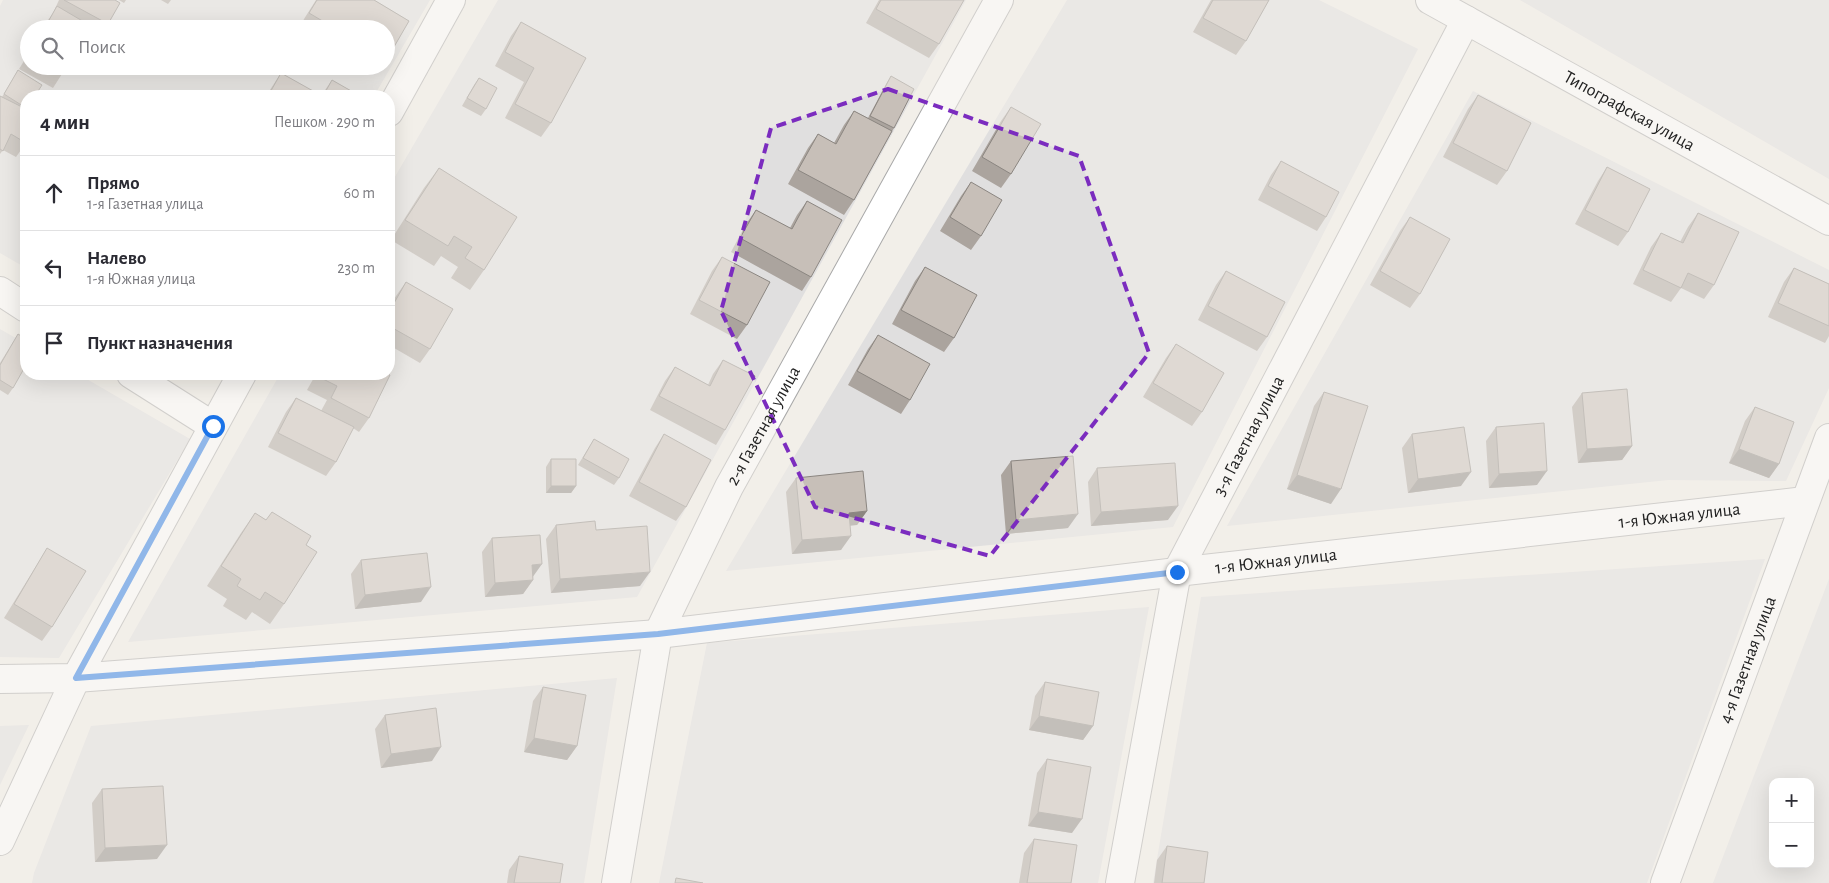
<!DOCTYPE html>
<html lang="ru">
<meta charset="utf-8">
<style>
body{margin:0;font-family:"Alegreya Sans",sans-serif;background:#f7f7f7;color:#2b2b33}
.controls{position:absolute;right:15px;bottom:15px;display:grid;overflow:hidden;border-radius:10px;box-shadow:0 5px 20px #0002}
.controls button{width:45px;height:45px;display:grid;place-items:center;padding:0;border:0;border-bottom:1px solid #e1e1e2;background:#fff;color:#2b2b33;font:25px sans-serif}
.stop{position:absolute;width:15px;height:15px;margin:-11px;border:4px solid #1a73e8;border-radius:50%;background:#fff}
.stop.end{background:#1a73e8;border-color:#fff;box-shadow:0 1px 5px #0008}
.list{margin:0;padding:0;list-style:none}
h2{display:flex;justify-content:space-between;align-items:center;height:65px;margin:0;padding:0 20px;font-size:21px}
h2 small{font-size:16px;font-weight:400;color:#7c7c81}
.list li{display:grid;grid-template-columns:32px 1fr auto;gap:15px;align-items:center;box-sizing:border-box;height:75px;padding:0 20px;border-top:1px solid #e1e1e2}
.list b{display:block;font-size:19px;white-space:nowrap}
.list p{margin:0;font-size:16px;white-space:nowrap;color:#7c7c81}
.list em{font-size:16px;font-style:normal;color:#7c7c81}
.icon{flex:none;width:28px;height:28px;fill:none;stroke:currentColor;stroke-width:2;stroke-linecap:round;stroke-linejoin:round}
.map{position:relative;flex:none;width:1829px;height:883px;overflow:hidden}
.search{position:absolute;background:#fff;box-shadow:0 5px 20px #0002;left:20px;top:20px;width:375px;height:55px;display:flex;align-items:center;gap:12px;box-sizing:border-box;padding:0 18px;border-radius:28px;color:#7c7c81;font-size:19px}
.panel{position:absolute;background:#fff;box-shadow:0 5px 20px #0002;left:20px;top:90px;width:375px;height:290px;border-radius:20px}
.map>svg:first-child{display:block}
.residential{fill:#e0dfdf;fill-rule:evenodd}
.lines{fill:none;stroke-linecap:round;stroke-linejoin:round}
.minor-casing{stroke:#a9a9a9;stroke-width:30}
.minor{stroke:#fff;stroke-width:28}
.wall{fill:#aba49e}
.shaded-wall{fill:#8b8681}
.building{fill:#c7bfb8;stroke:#8b8681}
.route{stroke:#1a73e8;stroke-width:6}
.marked{fill:none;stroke:#7b2cbf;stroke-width:4;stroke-dasharray:10 6;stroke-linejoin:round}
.labels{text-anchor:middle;stroke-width:4;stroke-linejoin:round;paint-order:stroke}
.street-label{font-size:18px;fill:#222;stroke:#fff}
</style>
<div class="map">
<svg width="1829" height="883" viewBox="0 0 1829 883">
<rect width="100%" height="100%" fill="#f2efe9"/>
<path class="residential" d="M3 0H430L374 96H26V268L0 253V6ZM29 29H386V66H29Z
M498 0H966L637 597 128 642 280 374H389V187Z
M1067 0H1319L1418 49 1173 527 726 571Z
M1520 0H1829V179Z
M1473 91 1829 270V388L1786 481 1668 480 1227 526Z
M0 329 26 344V374H78L190 439 59 658 0 657Z
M1765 559 1647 883H1153L1201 597Z
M1829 579V883H1713ZM1773 782H1810V864H1773Z
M1149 607 1098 883H659L707 643Z
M617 678 584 883H32L34 873 91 726Z
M29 725 0 785V726Z"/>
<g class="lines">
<g class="minor-casing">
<g id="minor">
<path id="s1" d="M1430 0 1829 221"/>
<path d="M389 112 451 0"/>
<path d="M0 291 26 308"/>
<path d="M131 374 213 426"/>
<path id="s2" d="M0 679 76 678 658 634 1177 572 1805 501"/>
<path d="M0 841 76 678 242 374"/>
<path id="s3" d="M616 883 658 634 729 487 999 0"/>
<path id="s4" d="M1120 883 1177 572 1466 20"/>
<path id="s5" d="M1665 883 1829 438"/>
</g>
</g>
<use href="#minor" class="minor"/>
</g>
<path class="wall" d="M59 0H115L108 24 105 29H42L53 13Z
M119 0H126L124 3Z
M161 0H171L168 4Z
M316 0H374L409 21 386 59V29H302L299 27Z
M879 0H964L939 44 929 58 866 23Z
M1211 0H1269L1246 41 1236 55 1193 32Z
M521 22 551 123 541 137 505 118 524 82 495 66 511 36Z
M29 53V66H67L53 88 19 69Z
M366 66H381L377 73Z
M18 70 26 96V143L16 157 3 150 0 154V97H2Z
M281 73 321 96 332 80 360 96H266Z
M891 76 894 128 854 200 844 215 788 184 808 148 818 134 834 143 844 125 854 111 868 118 886 84Z
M479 78 486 109 481 116 462 106 474 85Z
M1478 95 1507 171 1497 185 1443 157 1468 109Z
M1011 107V174L1001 188 972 171 1001 121Z
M1281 161 1326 217 1317 231 1258 200 1271 175Z
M1607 167 1628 232 1618 246 1575 224 1598 181Z
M439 168 484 270 470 290 451 278 458 267 441 256 434 266 391 240 424 188Z
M971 182 981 236 971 250 940 231 961 196Z
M807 201 811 277 802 291 731 252 746 224 756 210 790 228 797 215Z
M1698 213 1714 285 1704 299 1681 288 1671 302 1633 284 1651 247 1661 233 1680 242 1688 227Z
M1410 217 1420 294 1410 308 1370 285 1400 231Z
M722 257 747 325 737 339 690 314 712 271Z
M925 267 954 338 944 352 892 324 915 281Z
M1794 268 1829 284V336L1825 343 1768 317 1784 282Z
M1226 271 1267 337 1257 351 1198 320 1216 285Z
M406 282 430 349 420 363 389 345V308L396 296Z
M18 334 13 388 8 395 0 390V363Z
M878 335 910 400 901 414 848 385 868 349Z
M1176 344 1202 412 1192 426 1143 397 1166 358Z
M723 360 725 430 716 445 650 410 665 381 675 367 708 385 713 374Z
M316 374H387L369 418 359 432 353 428 336 462 326 476 268 447 286 412 296 398 321 411 327 400 307 390Z
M1324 392 1331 504 1287 489 1314 406Z
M1582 393 1632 446 1622 460 1578 463 1572 407Z
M1755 407 1779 464 1769 478 1729 463 1745 421Z
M1496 427 1537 485 1489 488 1486 441Z
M664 434 686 507 676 521 629 496 655 448Z
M1412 434 1461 486 1408 493 1402 448Z
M594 439 619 478 614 485 578 465Z
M551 459 576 486 571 493H546V467Z
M1011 461 1068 528 1006 534 1001 475Z
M1097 468 1168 520 1091 526 1088 482Z
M796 478 867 511 857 525H850L841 550 792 554 786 492Z
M255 513 306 545 284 604 270 624 252 612 246 620 223 606 227 599 207 586 241 533Z
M556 525 596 530 640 586 551 593 546 539Z
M492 538 533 577V580L523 594 485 597 482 552Z
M47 548 52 627 42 641 4 618 38 563Z
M361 560 421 602 355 609 351 574Z
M1045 682 1093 726 1083 740 1029 730 1035 696Z
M543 687 577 746 567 760 524 752 533 701Z
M385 715 432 761 381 768 375 729Z
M1047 759 1072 833 1028 826 1037 773Z
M102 789 157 859 95 862 92 803Z
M1034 839 1071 883H1019L1024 853Z
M1167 846 1204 883H1154L1157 860Z
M519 856 560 883H507L509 870Z"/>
<path class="shaded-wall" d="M1632 446 1622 460 1578 463 1587 449Z
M1739 449 1779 464 1769 478 1729 463Z
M1547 471 1537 485 1489 488 1499 474Z
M1471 472 1461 486 1408 493 1418 479Z
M1297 475 1341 489 1331 504 1287 489Z
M551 486H576L571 493H546Z
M1178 506 1168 520 1091 526 1101 512Z
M867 511 857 525 839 527 849 513Z
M1078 514 1068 528 1006 534 1016 520Z
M851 536 841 550 792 554 802 540Z
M542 564 532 578V565Z
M650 572 640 586 551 593 560 579Z
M533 580 523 594 485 597 495 583Z
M431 587 421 602 355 609 365 595Z
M1039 716 1093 726 1083 740 1029 730Z
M534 738 577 746 567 760 524 752Z
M441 747 432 761 381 768 391 754Z
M1038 812 1082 819 1072 833 1028 826Z
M167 845 157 859 95 862 105 848Z"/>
<path class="building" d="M64 0H115L120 3 108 24Z
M317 0H374L409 21 387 59 386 29H336L309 13Z
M881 0H964L939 44 876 9Z
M1213 0H1269L1246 41 1203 18Z
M57 6 91 26 89 29H44Z
M521 22 586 58 551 123 515 104 534 68 505 52Z
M49 66H67L63 74Z
M18 70 42 85 35 96H26V108L4 94Z
M281 73 322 96H268Z
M891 76 914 89 894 128 870 116Z
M479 78 497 88 486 109 467 98Z
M332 80 360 96H323Z
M1478 95 1531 123 1507 171 1453 143Z
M0 96 26 109V143L11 134 3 151 0 149Z
M1011 107 1041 124 1011 174 982 157Z
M854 111 892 131 854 200 798 170 818 134 836 144Z
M1281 161 1339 192 1326 217 1268 186Z
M1607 167 1650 189 1628 232 1585 210Z
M439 168 517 217 484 270 465 258 472 247 454 236 448 246 405 220Z
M971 182 1002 200 981 236 950 217Z
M807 201 842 220 811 277 740 238 756 210 792 229Z
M1698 213 1739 232 1714 285 1688 273 1681 288 1643 270 1661 233 1683 243Z
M1410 217 1450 239 1420 294 1380 271Z
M722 257 770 282 747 325 699 300Z
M925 267 977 295 954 338 901 310Z
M1794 268 1829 284V326L1778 303Z
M1226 271 1285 302 1267 337 1208 306Z
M406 282 453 309 430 349 389 326V312Z
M18 334 26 339V365L13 388 0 380V365Z
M878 335 930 364 910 400 857 371Z
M1176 344 1224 373 1202 412 1153 383Z
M723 360 755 376 725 430 659 396 675 367 710 386Z
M319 374H387L390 375 369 418 331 398 337 386 317 376Z
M1627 389 1632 446 1587 449 1582 393Z
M1324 392 1368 406 1341 489 1297 475Z
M296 398 354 427 336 462 278 433Z
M1755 407 1794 422 1779 464 1739 449Z
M1544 423 1547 471 1499 474 1496 427Z
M1464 427 1471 472 1418 479 1412 434Z
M664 434 711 460 686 507 639 482Z
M594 439 629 459 619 478 583 458Z
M1073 456 1078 514 1016 520 1011 461Z
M551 459H576V486H551Z
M1175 463 1178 506 1101 512 1097 468Z
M863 471 867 511 849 513 851 536 802 540 796 478Z
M272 512 311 536 306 545 317 552 284 604 265 592 260 600 237 586 241 579 221 566 255 513 266 520Z
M595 521 596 530 647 526 650 572 560 579 556 525Z
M540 535 542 564 532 565 533 580 495 583 492 538Z
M47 548 86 571 52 627 14 604Z
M427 553 431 587 365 595 361 560Z
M1045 682 1099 692 1093 726 1039 716Z
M543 687 586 695 577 746 534 738Z
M436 708 441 747 391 754 385 715Z
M1047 759 1091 767 1082 819 1038 812Z
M163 786 167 845 105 848 102 789Z
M1034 839 1077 845 1071 883H1027Z
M1167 846 1208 852 1204 883H1162Z
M519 856 563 864 560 883H514Z
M676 878 703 883H675Z"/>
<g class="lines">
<path class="route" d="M213 426 76 678 658 634 1177 572"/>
</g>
<path d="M0 0H1829V883H0ZM888 89 1079 156 1149 353 990 556 815 507 721 311 771 128Z" fill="#f2efe9" fill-opacity=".55" fill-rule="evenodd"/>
<path class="marked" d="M888 89 1079 156 1149 353 990 556 815 507 721 311 771 128Z"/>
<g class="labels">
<g class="street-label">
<text dy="6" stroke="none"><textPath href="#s1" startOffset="228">Типографская улица</textPath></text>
<text dy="6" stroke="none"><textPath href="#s3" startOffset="486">2-я Газетная улица</textPath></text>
<text dy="6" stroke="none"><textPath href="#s4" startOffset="470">3-я Газетная улица</textPath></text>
<text dy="6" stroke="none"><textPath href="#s2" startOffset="1688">1-я Южная улица</textPath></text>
<text dy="6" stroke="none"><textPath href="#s2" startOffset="1282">1-я Южная улица</textPath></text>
<text dy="6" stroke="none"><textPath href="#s5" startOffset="238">4-я Газетная улица</textPath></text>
</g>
</g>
</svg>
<div class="controls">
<button>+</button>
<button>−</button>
</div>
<div class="stop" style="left:213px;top:426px"></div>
<div class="stop end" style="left:1177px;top:572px"></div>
<div class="search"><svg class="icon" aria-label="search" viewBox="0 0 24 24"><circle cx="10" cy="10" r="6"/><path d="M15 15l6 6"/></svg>Поиск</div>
<section class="panel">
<h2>4 мин<small>Пешком · 290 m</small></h2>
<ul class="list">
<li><svg class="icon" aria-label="ahead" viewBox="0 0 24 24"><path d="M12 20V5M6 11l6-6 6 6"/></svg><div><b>Прямо</b><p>1-я Газетная улица</p></div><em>60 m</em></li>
<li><svg class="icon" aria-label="left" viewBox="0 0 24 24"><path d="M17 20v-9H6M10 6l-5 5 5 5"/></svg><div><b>Налево</b><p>1-я Южная улица</p></div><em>230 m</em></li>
<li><svg class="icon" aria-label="arrive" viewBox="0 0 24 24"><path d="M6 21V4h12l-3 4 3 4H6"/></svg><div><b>Пункт назначения</b></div></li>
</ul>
</section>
</div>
